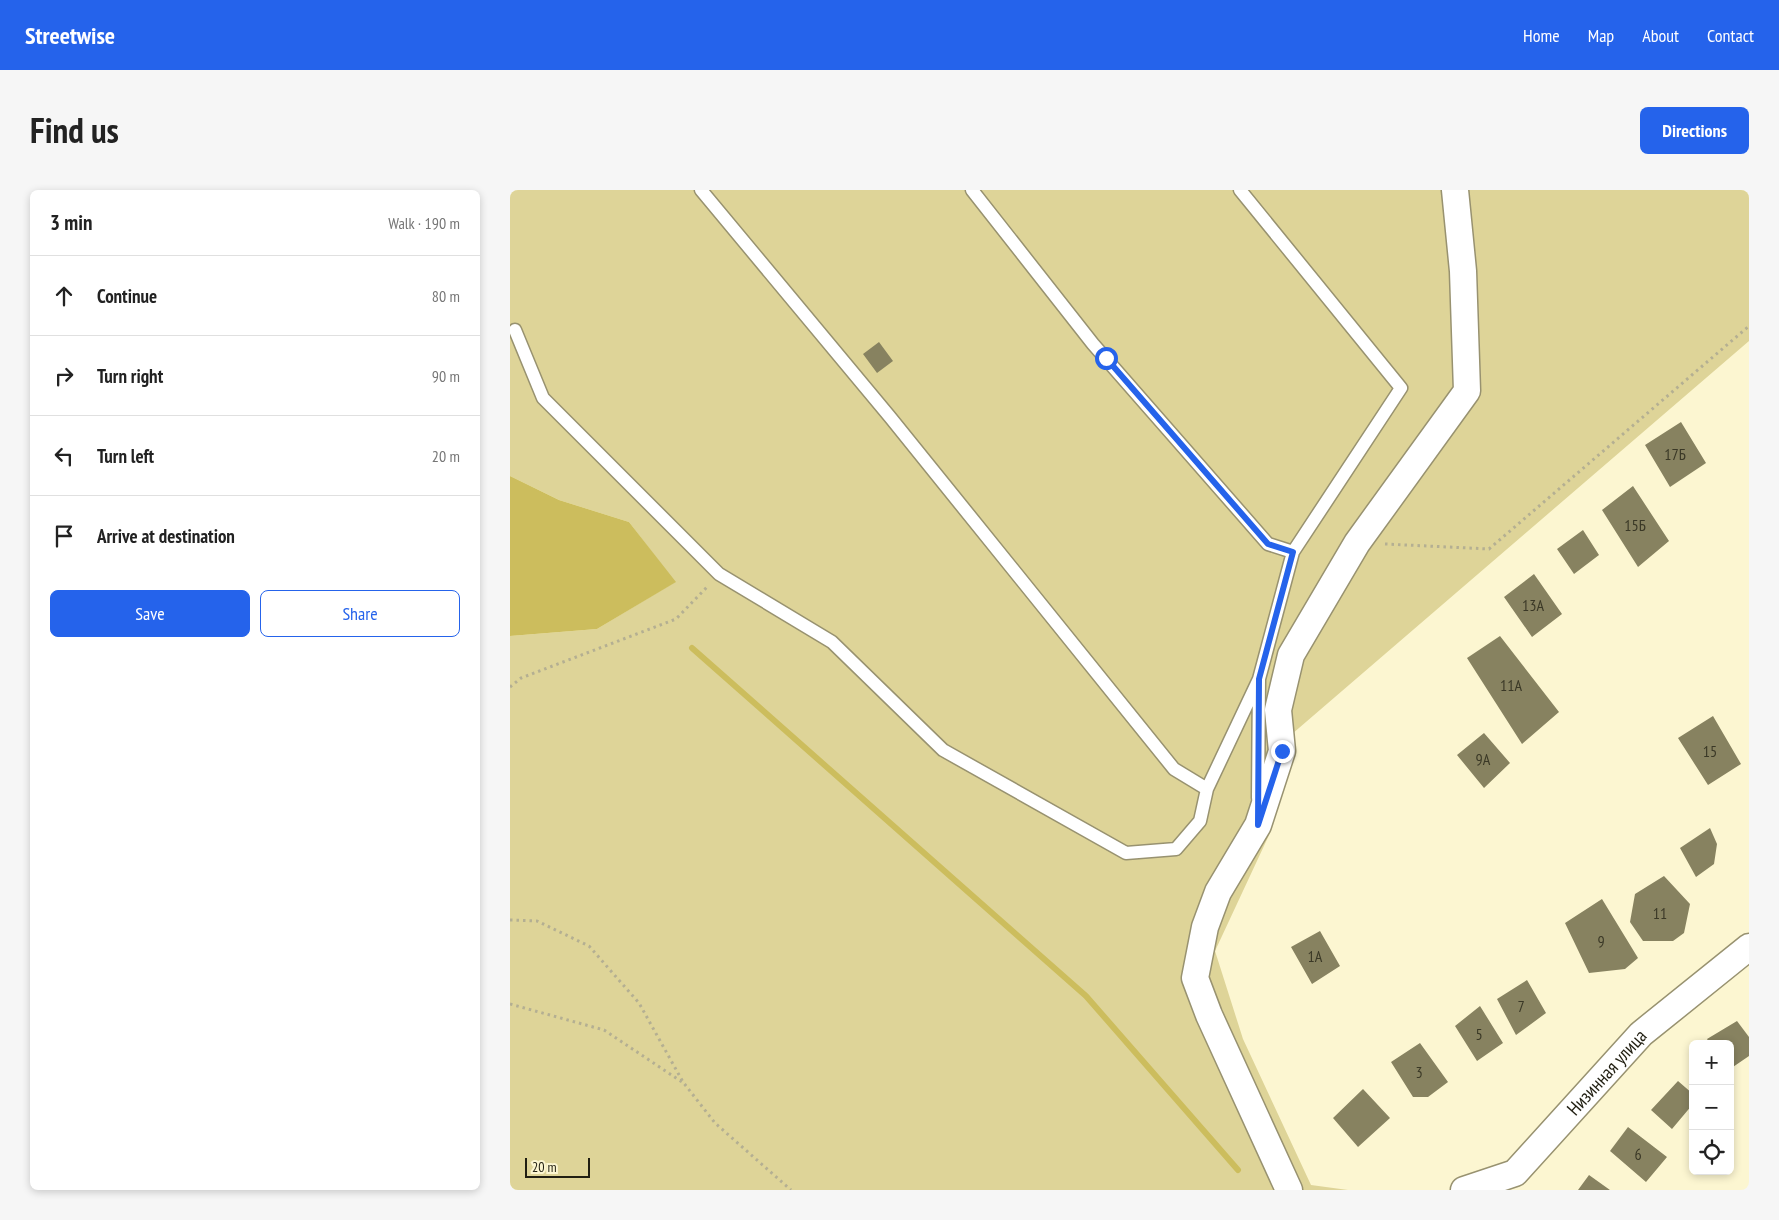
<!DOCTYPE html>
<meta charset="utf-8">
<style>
body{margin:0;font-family:"PT Sans Narrow",sans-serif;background:#f6f6f6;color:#222}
.controls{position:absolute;right:15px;bottom:15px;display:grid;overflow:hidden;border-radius:8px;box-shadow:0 2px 8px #0003}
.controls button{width:45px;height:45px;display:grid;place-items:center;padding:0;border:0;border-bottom:1px solid #e0e0e0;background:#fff;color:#222;font:25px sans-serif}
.scale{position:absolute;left:15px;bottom:12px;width:65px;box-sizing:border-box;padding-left:5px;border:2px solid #211f12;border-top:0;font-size:14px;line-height:18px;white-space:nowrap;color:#211f12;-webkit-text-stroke:4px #fcf6d1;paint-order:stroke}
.stop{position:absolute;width:15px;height:15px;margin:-11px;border:4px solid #2563eb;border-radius:50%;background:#fff}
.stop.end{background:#2563eb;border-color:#fff;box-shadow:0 1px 5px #0008}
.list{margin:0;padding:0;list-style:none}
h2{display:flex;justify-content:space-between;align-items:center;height:65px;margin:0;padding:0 20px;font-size:21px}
h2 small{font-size:16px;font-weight:400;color:#767676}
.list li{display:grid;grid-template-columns:32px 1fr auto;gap:15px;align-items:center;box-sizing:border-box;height:80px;padding:0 20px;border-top:1px solid #e0e0e0}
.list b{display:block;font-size:19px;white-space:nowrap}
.list em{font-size:16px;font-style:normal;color:#767676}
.actions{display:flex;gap:10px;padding:15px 20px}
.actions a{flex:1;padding:11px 0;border:1px solid #2563eb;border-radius:8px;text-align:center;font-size:18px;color:#2563eb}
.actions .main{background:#2563eb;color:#fff}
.icon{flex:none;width:28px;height:28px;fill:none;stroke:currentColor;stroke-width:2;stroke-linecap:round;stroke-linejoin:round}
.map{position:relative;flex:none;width:1239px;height:1000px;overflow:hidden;border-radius:8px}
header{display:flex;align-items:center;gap:30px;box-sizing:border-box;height:70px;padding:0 25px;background:#2563eb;color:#fff}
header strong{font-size:24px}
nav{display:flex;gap:28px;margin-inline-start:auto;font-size:18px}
.intro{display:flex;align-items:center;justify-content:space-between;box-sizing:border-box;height:120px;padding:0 30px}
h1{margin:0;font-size:35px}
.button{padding:12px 22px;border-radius:8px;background:#2563eb;color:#fff;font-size:18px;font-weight:700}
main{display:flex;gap:30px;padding:0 30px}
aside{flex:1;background:#fff;border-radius:8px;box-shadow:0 2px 8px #0003}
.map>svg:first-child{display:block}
.green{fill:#ded498}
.water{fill:#ccbd5d}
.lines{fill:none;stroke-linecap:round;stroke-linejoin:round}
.stream{stroke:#ccbd5d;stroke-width:6}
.building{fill:#878260}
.lane-casing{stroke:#989270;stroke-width:15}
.street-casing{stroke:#989270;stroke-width:29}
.path{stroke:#b4af92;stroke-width:3;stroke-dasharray:2.5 4;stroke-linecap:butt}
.lane{stroke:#fff;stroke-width:12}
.street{stroke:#fff;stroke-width:26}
.route{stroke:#2563eb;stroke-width:6}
.labels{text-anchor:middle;stroke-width:5;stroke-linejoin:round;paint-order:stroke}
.number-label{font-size:16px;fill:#3a3826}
.street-label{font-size:19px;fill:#211f12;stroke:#fcf6d1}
</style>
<header>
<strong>Streetwise</strong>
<nav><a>Home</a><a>Map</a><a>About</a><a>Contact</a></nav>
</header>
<div class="intro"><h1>Find us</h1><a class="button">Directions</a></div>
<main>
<aside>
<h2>3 min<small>Walk · 190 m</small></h2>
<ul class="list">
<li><svg class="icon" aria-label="ahead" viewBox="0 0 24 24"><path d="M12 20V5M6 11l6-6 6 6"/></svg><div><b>Continue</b></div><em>80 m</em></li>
<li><svg class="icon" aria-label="right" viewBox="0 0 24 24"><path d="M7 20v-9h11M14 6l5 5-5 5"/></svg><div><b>Turn right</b></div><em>90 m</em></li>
<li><svg class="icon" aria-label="left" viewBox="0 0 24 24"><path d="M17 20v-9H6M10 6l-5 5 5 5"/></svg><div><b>Turn left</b></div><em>20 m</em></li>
<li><svg class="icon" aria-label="arrive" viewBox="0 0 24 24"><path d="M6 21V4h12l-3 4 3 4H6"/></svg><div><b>Arrive at destination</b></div></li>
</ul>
<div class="actions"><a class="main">Save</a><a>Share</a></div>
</aside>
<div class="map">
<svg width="1239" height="1000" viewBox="0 0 1239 1000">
<rect width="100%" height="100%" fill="#fcf6d1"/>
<path class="green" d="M0 0H1239V151L782 544 760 643 705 761 733 849 801 995 838 1000H0V446L87 439 165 392 119 332 49 310 0 286Z"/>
<path class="water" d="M0 286 49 310 119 332 166 392 87 439 0 446Z"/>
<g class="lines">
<path class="stream" d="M182 458 576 806 728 980"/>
</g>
<path class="building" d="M369 152 383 171 367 183 353 164Z
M1171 232 1196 273 1160 297 1135 255Z
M1123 296 1159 351 1128 377 1092 320Z
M1073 340 1089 365 1064 384 1047 359Z
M1024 384 1052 424 1022 447 994 407Z
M990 446 1049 522 1012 554 957 468Z
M1203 526 1231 574 1198 595 1168 548Z
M974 543 1000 573 974 598 947 565Z
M1200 638 1207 654 1204 674 1186 687 1170 658Z
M1154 686 1180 714 1174 743 1163 751H1133L1120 732 1125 704Z
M1092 709 1128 768 1115 779 1079 783 1055 733Z
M810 741 830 776 802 794 781 757Z
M1017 790 1036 823 1006 845 987 809Z
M970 816 993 853 967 871 945 836Z
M1227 831 1239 847V866L1220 879V854H1200L1197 849Z
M910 853 938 892 918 907H903L881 872Z
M1168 891 1183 904V914L1162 939 1141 920Z
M853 899 880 928 848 957 823 928Z
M1118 937 1157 967 1136 992 1100 961Z
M1079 985 1100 1000H1068Z"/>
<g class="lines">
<g class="lane-casing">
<path id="lane" d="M191 0 380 227 664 579 697 599
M462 0 583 154 758 354 783 362
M730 0 891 198 783 362 749 489 748 608
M5 140 33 208 209 384 322 452 433 560 616 663 666 659 690 631 697 599 749 489"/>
</g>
<g class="street-casing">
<g id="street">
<path d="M779 1000 699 825 685 788 695 737 708 702 748 635 772 561 768 520 781 465 847 353 957 201 953 81 945 0"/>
<path id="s1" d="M954 1000 1005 983 1131 844 1239 757"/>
</g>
</g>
<path class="path" d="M875 354 979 359 1239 136
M0 497 11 488 166 429 199 395
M0 730 27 731 79 756 129 813 173 892 205 933 281 1000
M0 814 94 840 172 892"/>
<use href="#lane" class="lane"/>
<use href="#street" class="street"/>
</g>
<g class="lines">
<path class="route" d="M596 168 758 354 783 362 749 489 748 635 772 561"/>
</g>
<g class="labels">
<g class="number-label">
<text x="1165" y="270">17Б</text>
<text x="1125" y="341">15Б</text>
<text x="1023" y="421">13А</text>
<text x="1001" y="501">11А</text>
<text x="1200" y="567">15</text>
<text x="973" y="575">9А</text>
<text x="1150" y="729">11</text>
<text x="1091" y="757">9</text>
<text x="805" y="772">1А</text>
<text x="1011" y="822">7</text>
<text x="969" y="850">5</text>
<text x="909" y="888">3</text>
<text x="1128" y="970">6</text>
</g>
<g class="street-label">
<text dy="7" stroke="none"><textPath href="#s1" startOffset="190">Низинная улица</textPath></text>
</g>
</g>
</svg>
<div class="controls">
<button>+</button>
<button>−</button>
<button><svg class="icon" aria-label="locate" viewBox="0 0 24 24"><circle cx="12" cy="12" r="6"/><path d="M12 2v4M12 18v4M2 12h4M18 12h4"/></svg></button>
</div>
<div class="scale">20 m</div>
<div class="stop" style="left:596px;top:168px"></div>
<div class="stop end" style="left:772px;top:561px"></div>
</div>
</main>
